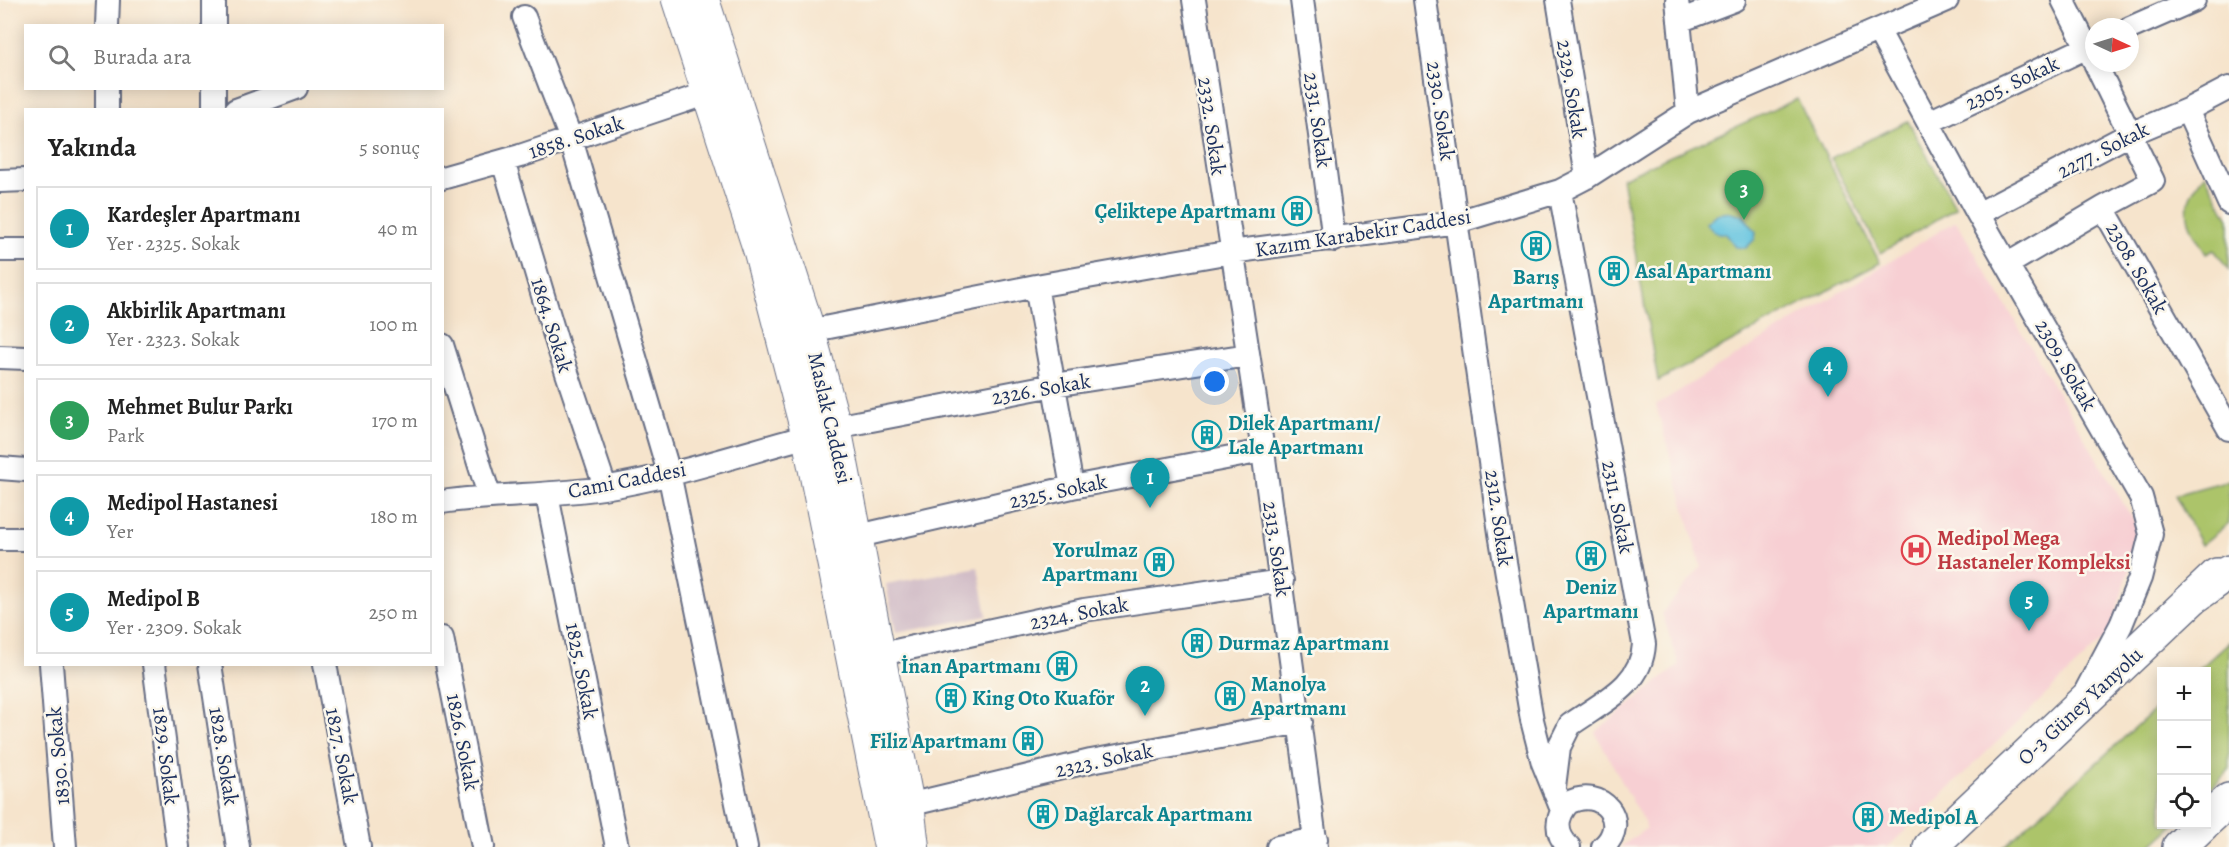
<!DOCTYPE html>
<html lang="tr">
<meta charset="utf-8">
<style>
body{margin:0;font-family:Alegreya,serif;background:#f6f6f6;color:#222}
.controls{position:absolute;right:18px;bottom:18px;display:grid;overflow:hidden;border-radius:0px;box-shadow:0 3px 15px #0003}
.controls button{width:54px;height:54px;display:grid;place-items:center;padding:0;border:0;border-bottom:2px solid #e0e0e0;background:#fff;color:#222;font:30px sans-serif}
.compass{position:absolute;left:2085px;top:18px;width:54px;height:54px;border-radius:50%;background:#fff;box-shadow:0 3px 15px #0003;rotate:94deg}
.you{position:absolute;left:1215px;top:382px;width:21px;height:21px;margin:-15px;border:4px solid #fff;border-radius:50%;background:#1a73e8;box-shadow:0 0 0 9px #1a73e833}
.badge{display:grid;place-items:center;width:39px;height:39px;border-radius:50%;background:#0f766e;color:#fff;font-size:20px;font-weight:700}
.pin{position:absolute;translate:-50% -50px;filter:drop-shadow(0 2px 3px #0008)}
.pin::after{content:'';position:absolute;top:32px;width:21px;height:18px;background:inherit;clip-path:polygon(0 0,100% 0,50% 100%)}
.list{margin:0;padding:0;list-style:none}
h2{display:flex;justify-content:space-between;align-items:center;height:78px;margin:0;padding:0 24px;font-size:26px}
h2 small{font-size:20px;font-weight:400;color:#767676}
.list li{display:grid;grid-template-columns:39px 1fr auto;gap:18px;align-items:center;box-sizing:border-box;height:84px;margin:0 12px 12px;padding:0 12px;border:2px solid #e0e0e0;border-radius:0px}
.list b{display:block;font-size:22px;white-space:nowrap}
.list p{margin:0;font-size:20px;white-space:nowrap;color:#767676}
.list em{font-size:20px;font-style:normal;color:#767676}
.icon{flex:none;width:33px;height:33px;fill:none;stroke:currentColor;stroke-width:2;stroke-linecap:round;stroke-linejoin:round}
.map{position:relative;flex:none;width:2229px;height:847px;overflow:hidden}
.search{position:absolute;background:#fff;box-shadow:0 3px 15px #0003;left:24px;top:24px;width:420px;height:66px;display:flex;align-items:center;gap:15px;box-sizing:border-box;padding:0 21px;border-radius:0px;color:#767676;font-size:22px}
.panel{position:absolute;background:#fff;box-shadow:0 3px 15px #0003;left:24px;top:108px;width:420px;height:558px;border-radius:0px}
.map>svg:first-child{display:block}
.built{fill:#f7cfd3}
.industrial{fill:#d2bdc7}
.green{fill:#acc46a;stroke:#647a64;stroke-width:1.5}
.water{fill:#61c3df;stroke:#3e799e;stroke-width:1.5}
.lines{fill:none;stroke-linecap:round;stroke-linejoin:round}
.minor-casing{stroke:#686e84;stroke-width:26}
.secondary-casing{stroke:#686e84;stroke-width:34}
.primary-casing{stroke:#686e84;stroke-width:36}
.trunk-casing{stroke:#686e84;stroke-width:36}
.minor{stroke:#fff;stroke-width:22}
.secondary{stroke:#fff;stroke-width:32}
.primary{stroke:#fff;stroke-width:33}
.trunk{stroke:#fff;stroke-width:33}
.labels{text-anchor:middle;stroke-width:5;stroke-linejoin:round;paint-order:stroke}
.street-label{font-size:21px;fill:#1b2f5e;stroke:#fbf7ec}
.culture-label{font-size:21px;font-weight:bold;fill:#0d838f;stroke:#fbf7ec;text-anchor:start}
.health-label{font-size:21px;font-weight:bold;fill:#be3a42;stroke:#fbf7ec;text-anchor:start}
</style>
<div class="map">
<svg width="2229" height="847" viewBox="0 0 2229 847">
<rect width="100%" height="100%" fill="#fbf7ec"/>
<filter id="ink" filterUnits="userSpaceOnUse"><feTurbulence type="fractalNoise" baseFrequency=".0167" numOctaves="2"/><feDisplacementMap in="SourceGraphic" scale="12" xChannelSelector="R" yChannelSelector="G"/><feConvolveMatrix kernelMatrix="1 2 1 2 8 2 1 2 1" color-interpolation-filters="sRGB"/></filter>
<filter id="wash" filterUnits="userSpaceOnUse"><feTurbulence type="fractalNoise" baseFrequency=".008" numOctaves="4" result="noise"/><feDisplacementMap in="SourceGraphic" scale="24" xChannelSelector="R" yChannelSelector="G"/><feGaussianBlur stdDeviation="1.35" result="paint"/><feColorMatrix in="noise" values="0 0 0 0 0 0 0 0 0 0 0 0 0 0 0 0 0 1.4 0 .05"/><feComposite in="paint" operator="in"/></filter>
<g filter="url(#wash)">
<rect width="100%" height="100%" fill="#f6e4cc"/>
<path class="built" d="M1956 221 2141 533 2109 634 1888 847H1620L1647 828 1595 732 1679 665 1662 613 1701 567 1656 405Z"/>
<path class="industrial" d="M978 567 987 616 896 633 886 584Z"/>
<path class="green" d="M1797 99 1880 263 1658 381 1622 178Z
M1908 121 1956 208 1881 253 1831 158Z
M2205 174 2229 219V269L2214 250 2206 254C2186 221 2177 207 2205 174Z
M2229 480V523L2201 545 2175 495Z
M2229 642V770L2207 793 2206 672 2197 671Z
M2161 704 2162 824 2174 825 2150 847H2004Z"/>
<path class="water" d="M1731 212 1743 215 1756 232 1755 239 1746 248 1736 247 1726 234 1714 232 1706 223 1716 214Z"/>
</g>
<g filter="url(#ink)">
<g class="lines">
<g class="minor-casing">
<path id="minor" d="M214 0V26
M1194 0 1263 451 1316 847
M1302 0 1334 240
M1425 0 1500 533 1532 720 1543 763 1562 810
M1558 0 1587 177
M1677 0 1688 112
M2063 0 2093 59
M524 17 571 139 669 473 746 847
M1679 21 1734 0
M107 26 108 0
M2130 28 2194 0
M1878 30 1978 214 2141 497 2151 534 2140 578 2121 625 2087 689
M2095 63 2153 181 2103 208 2229 429
M214 88V110
M107 110V88
M236 110 296 88
M2187 110 2229 203
M1929 122 2094 44
M503 161 558 346 605 487
M442 178 520 156 708 93
M0 181 26 180
M1978 214 2130 134 2187 110 2229 88
M0 250H26
M2008 264 2103 208
M1036 286 1072 487
M809 331 1036 286 1231 252 1457 222 1560 191 1587 177 1688 112 1947 0
M442 345 489 495
M0 357 26 358
M835 427 1054 385 1248 355
M0 468 26 470
M547 495 617 847
M442 502C496 494 549 496 603 488 672 477 741 454 808 436
M854 537 1072 487 1263 451
M0 539H26
M442 638 483 847
M877 655 1084 610 1282 581
M51 664 65 847
M154 664 178 847
M210 664 238 847
M325 664 359 847
M1554 787 1559 747 1570 725C1602 702 1642 686 1644 644L1560 191
M908 805 1091 761 1301 722
M1278 847 1316 839
M1569 847C1554 833 1556 817 1568 803 1602 785 1631 822 1603 847"/>
</g>
<g class="secondary-casing">
<path id="secondary" d="M678 0 760 252 808 436 890 847
M703 0 809 331 835 427 908 805 913 847"/>
</g>
<g class="primary-casing">
<path id="primary" d="M1930 847 2217 575"/>
</g>
<g class="trunk-casing">
<path id="trunk" d="M2197 595 2229 572
M2206 821 2229 800
M2179 847 2203 824"/>
</g>
<use href="#minor" class="minor"/>
<use href="#secondary" class="secondary"/>
<use href="#primary" class="primary"/>
<use href="#trunk" class="trunk"/>
</g>
</g>
<defs>
<g id="building-ring" transform="scale(1.5)"><circle r="9.5" fill="#fbf7ec" stroke="#0f9aa8" stroke-width="1.5"/><path d="M-4-6H4V6H1V3H-1V6H-4ZM-2.5-4.3h1.7v1.8h-1.7ZM.8-4.3h1.7v1.8H.8ZM-2.5-1h1.7V.8h-1.7ZM.8-1h1.7V.8H.8Z" fill="#0f9aa8"/></g>
<g id="hospital-ring" transform="scale(1.5)"><circle r="9.5" fill="#fbf7ec" stroke="#e0444e" stroke-width="1.5"/><path d="M-5-5h3v3.5h4V-5h3V5h-3V1.5h-4V5h-3Z" fill="#e0444e"/></g>
</defs>
<g fill-rule="evenodd">
<use href="#building-ring" x="1297" y="211"/>
<use href="#building-ring" x="1536" y="246"/>
<use href="#building-ring" x="1614" y="271"/>
<use href="#building-ring" x="1207" y="435"/>
<use href="#hospital-ring" x="1916" y="550"/>
<use href="#building-ring" x="1591" y="556"/>
<use href="#building-ring" x="1159" y="562"/>
<use href="#building-ring" x="1197" y="643"/>
<use href="#building-ring" x="1062" y="666"/>
<use href="#building-ring" x="1230" y="696"/>
<use href="#building-ring" x="951" y="698"/>
<use href="#building-ring" x="1028" y="741"/>
<use href="#building-ring" x="1043" y="814"/>
<use href="#building-ring" x="1868" y="817"/>
</g>
<g class="labels">
<g class="street-label">
<text transform="translate(2012 83) rotate(-25)" y="7">2305. Sokak</text>
<text transform="translate(1572 89) rotate(81)" y="7">2329. Sokak</text>
<text transform="translate(1441 111) rotate(82)" y="7">2330. Sokak</text>
<text transform="translate(1318 120) rotate(82)" y="7">2331. Sokak</text>
<text transform="translate(1212 126) rotate(82)" y="7">2332. Sokak</text>
<text transform="translate(576 137) rotate(-18)" y="7">1858. Sokak</text>
<text transform="translate(2103 150) rotate(-27)" y="7">2277. Sokak</text>
<text transform="translate(1363 233) rotate(-9)" y="7">Kazım Karabekir Caddesi</text>
<text transform="translate(2137 268) rotate(60)" y="7">2308. Sokak</text>
<text transform="translate(552 325) rotate(73)" y="7">1864. Sokak</text>
<text transform="translate(2066 365) rotate(60)" y="7">2309. Sokak</text>
<text transform="translate(1041 389) rotate(-10)" y="7">2326. Sokak</text>
<text transform="translate(830 418) rotate(77)" y="7">Maslak Caddesi</text>
<text transform="translate(627 480) rotate(-11)" y="7">Cami Caddesi</text>
<text transform="translate(1058 491) rotate(-12)" y="7">2325. Sokak</text>
<text transform="translate(1618 507) rotate(79)" y="7">2311. Sokak</text>
<text transform="translate(1499 518) rotate(82)" y="7">2312. Sokak</text>
<text transform="translate(1277 549) rotate(82)" y="7">2313. Sokak</text>
<text transform="translate(1079 613) rotate(-11)" y="7">2324. Sokak</text>
<text transform="translate(582 671) rotate(79)" y="7">1825. Sokak</text>
<text transform="translate(2080 706) rotate(-43)" y="7">O-3 Güney Yanyolu</text>
<text transform="translate(463 742) rotate(79)" y="7">1826. Sokak</text>
<text transform="translate(58 756) rotate(-95)" y="7">1830. Sokak</text>
<text transform="translate(166 756) rotate(83)" y="7">1829. Sokak</text>
<text transform="translate(224 756) rotate(81)" y="7">1828. Sokak</text>
<text transform="translate(342 756) rotate(79)" y="7">1827. Sokak</text>
<text transform="translate(1104 760) rotate(-12)" y="7">2323. Sokak</text>
</g>
<g class="culture-label">
<text x="1276" y="218" text-anchor="end">Çeliktepe Apartmanı</text>
<text x="1635" y="278">Asal Apartmanı</text>
<text x="1536" y="284" text-anchor="middle">Barış<tspan x="1536" dy="24">Apartmanı</tspan></text>
<text x="1228" y="430">Dilek Apartmanı/<tspan x="1228" dy="24">Lale Apartmanı</tspan></text>
<text x="1138" y="557" text-anchor="end">Yorulmaz<tspan x="1138" dy="24">Apartmanı</tspan></text>
<text x="1591" y="594" text-anchor="middle">Deniz<tspan x="1591" dy="24">Apartmanı</tspan></text>
<text x="1218" y="650">Durmaz Apartmanı</text>
<text x="1041" y="673" text-anchor="end">İnan Apartmanı</text>
<text x="1251" y="691">Manolya<tspan x="1251" dy="24">Apartmanı</tspan></text>
<text x="972" y="705">King Oto Kuaför</text>
<text x="1007" y="748" text-anchor="end">Filiz Apartmanı</text>
<text x="1064" y="821">Dağlarcak Apartmanı</text>
<text x="1889" y="824">Medipol A</text>
</g>
<g class="health-label">
<text x="1937" y="545">Medipol Mega<tspan x="1937" dy="24">Hastaneler Kompleksi</tspan></text>
</g>
</g>
</svg>
<div class="controls">
<button>+</button>
<button>−</button>
<button><svg class="icon" aria-label="locate" viewBox="0 0 24 24"><circle cx="12" cy="12" r="6"/><path d="M12 2v4M12 18v4M2 12h4M18 12h4"/></svg></button>
</div>
<svg class="compass" viewBox="-18 -18 36 36"><path d="M0-13l5 13h-10z" fill="#e53935"/><path d="M0 13l5-13h-10z" fill="#767676"/></svg>
<div class="you"></div>
<div class="pin badge" style="left:1150px;top:508px;background:#0f9aa8">1</div>
<div class="pin badge" style="left:1145px;top:716px;background:#0f9aa8">2</div>
<div class="pin badge" style="left:1744px;top:220px;background:#2e9e5b">3</div>
<div class="pin badge" style="left:1828px;top:397px;background:#0f9aa8">4</div>
<div class="pin badge" style="left:2029px;top:631px;background:#0f9aa8">5</div>
<div class="search"><svg class="icon" aria-label="search" viewBox="0 0 24 24"><circle cx="10" cy="10" r="6"/><path d="M15 15l6 6"/></svg>Burada ara</div>
<section class="panel">
<h2>Yakında<small>5 sonuç</small></h2>
<ul class="list">
<li><span class="badge" style="background:#0f9aa8">1</span><div><b>Kardeşler Apartmanı</b><p>Yer · 2325. Sokak</p></div><em>40 m</em></li>
<li><span class="badge" style="background:#0f9aa8">2</span><div><b>Akbirlik Apartmanı</b><p>Yer · 2323. Sokak</p></div><em>100 m</em></li>
<li><span class="badge" style="background:#2e9e5b">3</span><div><b>Mehmet Bulur Parkı</b><p>Park</p></div><em>170 m</em></li>
<li><span class="badge" style="background:#0f9aa8">4</span><div><b>Medipol Hastanesi</b><p>Yer</p></div><em>180 m</em></li>
<li><span class="badge" style="background:#0f9aa8">5</span><div><b>Medipol B</b><p>Yer · 2309. Sokak</p></div><em>250 m</em></li>
</ul>
</section>
</div>
